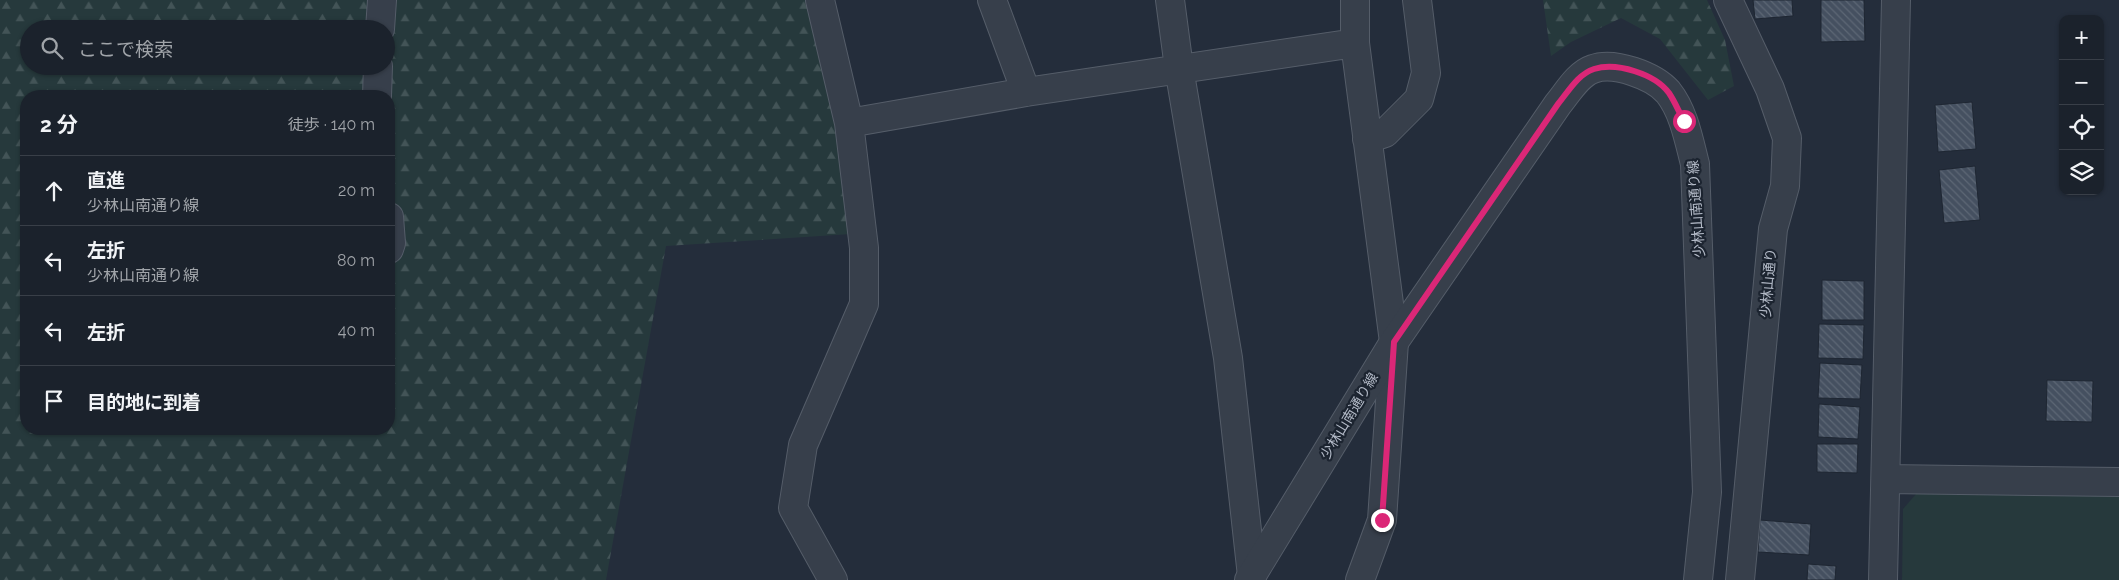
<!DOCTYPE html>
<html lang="ja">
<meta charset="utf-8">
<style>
body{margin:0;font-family:Raleway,"Noto Sans JP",sans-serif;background:#282f38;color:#f1f3f6}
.controls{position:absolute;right:15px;top:15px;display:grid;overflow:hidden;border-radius:10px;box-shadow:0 1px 4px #0004}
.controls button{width:45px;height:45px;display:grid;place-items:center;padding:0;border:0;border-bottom:1px solid #393f48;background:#1b222c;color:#f1f3f6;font:25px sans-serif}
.stop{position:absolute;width:15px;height:15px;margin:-11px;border:4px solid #db2777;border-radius:50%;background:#fff}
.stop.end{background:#db2777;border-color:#fff;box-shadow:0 1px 5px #0008}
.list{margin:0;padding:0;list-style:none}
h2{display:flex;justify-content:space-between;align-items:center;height:65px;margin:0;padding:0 20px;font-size:21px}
h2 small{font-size:16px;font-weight:400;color:#a0a4a9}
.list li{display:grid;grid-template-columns:32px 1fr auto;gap:15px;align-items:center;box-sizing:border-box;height:70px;padding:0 20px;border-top:1px solid #393f48}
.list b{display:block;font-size:19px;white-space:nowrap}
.list p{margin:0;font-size:16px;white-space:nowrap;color:#a0a4a9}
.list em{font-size:16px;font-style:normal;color:#a0a4a9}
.icon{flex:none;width:28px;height:28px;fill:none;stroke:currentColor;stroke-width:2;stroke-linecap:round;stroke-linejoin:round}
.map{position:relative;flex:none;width:2119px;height:580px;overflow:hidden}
.search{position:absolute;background:#1b222c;box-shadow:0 1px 4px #0004;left:20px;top:20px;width:375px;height:55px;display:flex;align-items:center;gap:12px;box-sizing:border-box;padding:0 18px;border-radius:28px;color:#a0a4a9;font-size:19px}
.panel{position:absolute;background:#1b222c;box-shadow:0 1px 4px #0004;left:20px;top:90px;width:375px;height:345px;border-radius:20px}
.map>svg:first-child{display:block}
.forest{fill:url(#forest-firs);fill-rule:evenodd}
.park{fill:#26393c}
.building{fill:url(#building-back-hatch);stroke:#1e2632}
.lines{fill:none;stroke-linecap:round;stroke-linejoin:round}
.minor-casing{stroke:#555d69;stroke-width:30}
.tertiary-casing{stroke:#555d69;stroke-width:30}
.minor{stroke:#373f4b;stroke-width:28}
.tertiary{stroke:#373f4b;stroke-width:28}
.route{stroke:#db2777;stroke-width:6}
.labels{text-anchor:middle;stroke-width:4.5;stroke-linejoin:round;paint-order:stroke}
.street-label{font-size:14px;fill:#b3bac7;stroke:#1c2430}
</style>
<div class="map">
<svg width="2119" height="580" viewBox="0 0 2119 580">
<defs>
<pattern id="forest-firs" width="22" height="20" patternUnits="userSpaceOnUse" patternTransform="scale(1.25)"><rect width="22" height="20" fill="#26393c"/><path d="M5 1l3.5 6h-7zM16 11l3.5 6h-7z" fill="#435457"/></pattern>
<pattern id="building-back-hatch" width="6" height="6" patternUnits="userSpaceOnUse" patternTransform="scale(1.25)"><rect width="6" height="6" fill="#455060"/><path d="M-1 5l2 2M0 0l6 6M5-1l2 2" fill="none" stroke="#5d6775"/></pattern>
</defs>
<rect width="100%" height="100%" fill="#242d3b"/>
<path class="forest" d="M0 0H808L833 112 851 234 666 246 606 580H0ZM29 29H386V66H29ZM26 96H389V429H26Z
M1543 0H1707L1725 40 1734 86 1708 100 1660 39 1621 18 1571 42 1551 56Z"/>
<path class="park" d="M2119 493V580H1902L1903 509 1916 494Z"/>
<path class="building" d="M1753 0H1792L1793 16 1755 19Z
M1821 0H1864L1865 41 1821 42Z
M1972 102 1976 149 1938 152 1935 105Z
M1975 166 1980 220 1944 223 1939 170Z
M1822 280 1864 281V320H1822Z
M1819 324 1864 325 1863 359 1818 358Z
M1820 363 1862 365 1860 399 1818 398Z
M2047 380 2093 381 2092 422 2046 421Z
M1819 404 1860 407 1858 439 1818 437Z
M1817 444H1858L1857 473 1817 472Z
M1760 520 1811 524 1809 555 1758 552Z
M1808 564 1836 566 1835 580H1807Z"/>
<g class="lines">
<g class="minor-casing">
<path id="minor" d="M820 0 849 123 864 248V304L803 445 793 508 833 580
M992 0 1026 92
M1170 0 1179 68 1228 358 1252 576
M1355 0V43L1394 342 1382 520 1360 580
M380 29 382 0
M377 96 378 66
M849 123 1026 92 1355 43
M1367 139 1385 133 1419 99 1426 73 1417 0
M389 217 391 243 389 249
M1886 479 2119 482
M1883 580 1896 0"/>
</g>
<g class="tertiary-casing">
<path id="tertiary" d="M1728 0 1770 89 1787 138 1785 186 1773 229 1740 580
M1249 580 1394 342 1558 104C1568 92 1578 74 1593 69 1614 61 1654 76 1668 92 1684 112 1689 141 1695 164L1707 492 1698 580"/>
</g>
<use href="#minor" class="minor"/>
<use href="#tertiary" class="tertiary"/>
</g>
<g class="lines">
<path class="route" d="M1382 520 1394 342 1558 104C1568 92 1578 74 1594 69 1617 62 1655 74 1669 93 1675 102 1679 112 1684 121"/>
</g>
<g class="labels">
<g class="street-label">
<text transform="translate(1696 209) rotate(-94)" y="5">少林山南通り線</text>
<text transform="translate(1768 283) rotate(-85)" y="5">少林山通り</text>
<text transform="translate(1349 416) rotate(-59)" y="5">少林山南通り線</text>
</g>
</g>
</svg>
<div class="controls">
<button>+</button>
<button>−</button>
<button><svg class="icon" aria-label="locate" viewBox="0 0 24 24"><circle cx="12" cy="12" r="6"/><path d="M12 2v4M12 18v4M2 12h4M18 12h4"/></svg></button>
<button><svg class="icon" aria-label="layers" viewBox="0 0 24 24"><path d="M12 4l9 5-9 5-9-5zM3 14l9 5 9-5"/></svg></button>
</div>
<div class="stop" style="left:1684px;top:121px"></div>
<div class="stop end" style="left:1382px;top:520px"></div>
<div class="search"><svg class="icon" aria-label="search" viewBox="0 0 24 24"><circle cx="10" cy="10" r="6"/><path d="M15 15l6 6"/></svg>ここで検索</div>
<section class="panel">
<h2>2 分<small>徒歩 · 140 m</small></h2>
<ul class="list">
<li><svg class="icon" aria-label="ahead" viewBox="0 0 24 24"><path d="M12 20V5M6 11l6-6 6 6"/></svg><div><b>直進</b><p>少林山南通り線</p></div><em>20 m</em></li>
<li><svg class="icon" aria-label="left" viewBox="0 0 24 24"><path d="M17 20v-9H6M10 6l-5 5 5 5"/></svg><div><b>左折</b><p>少林山南通り線</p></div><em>80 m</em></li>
<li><svg class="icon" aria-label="left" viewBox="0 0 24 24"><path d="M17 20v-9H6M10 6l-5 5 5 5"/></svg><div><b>左折</b></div><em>40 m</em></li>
<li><svg class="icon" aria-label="arrive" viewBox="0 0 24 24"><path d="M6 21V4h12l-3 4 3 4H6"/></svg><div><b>目的地に到着</b></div></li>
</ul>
</section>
</div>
